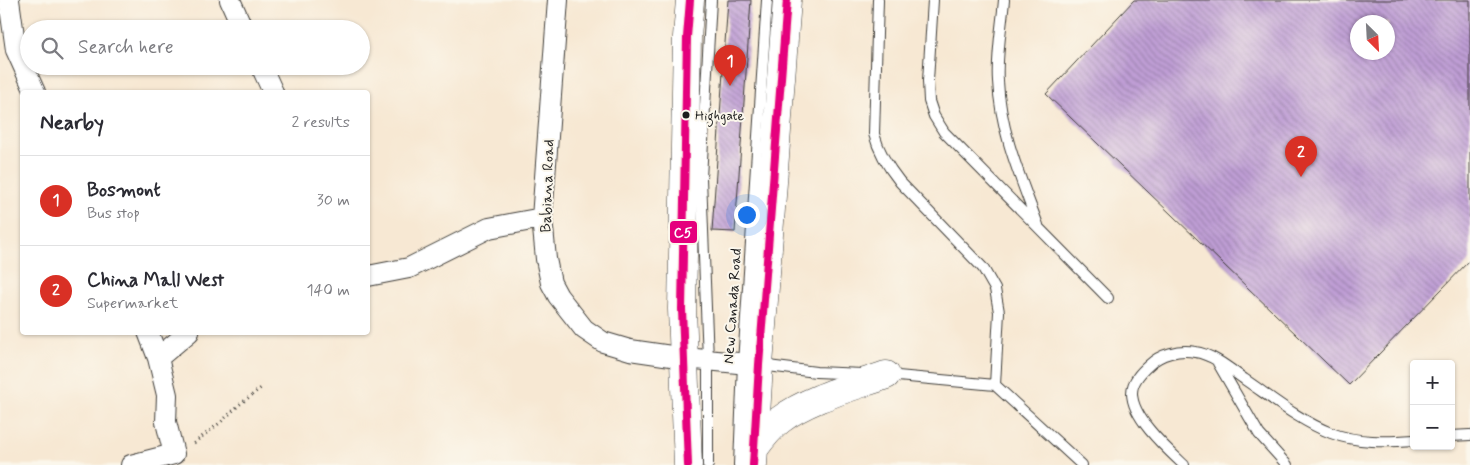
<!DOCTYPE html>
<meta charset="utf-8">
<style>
body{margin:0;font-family:Mynerve,sans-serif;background:#f7f7f7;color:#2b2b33}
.controls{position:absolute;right:15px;bottom:15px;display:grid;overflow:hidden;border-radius:5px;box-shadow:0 1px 4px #0004}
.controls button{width:45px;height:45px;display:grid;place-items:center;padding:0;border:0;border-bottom:1px solid #e1e1e2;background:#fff;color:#2b2b33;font:25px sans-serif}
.compass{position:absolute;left:1350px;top:15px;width:45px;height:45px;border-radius:50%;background:#fff;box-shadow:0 1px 4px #0004;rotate:156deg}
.you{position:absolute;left:746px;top:214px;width:18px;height:18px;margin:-12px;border:4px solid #fff;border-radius:50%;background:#1a73e8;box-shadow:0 0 0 8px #1a73e833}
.badge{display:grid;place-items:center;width:32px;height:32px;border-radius:50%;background:#d93025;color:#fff;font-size:16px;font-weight:700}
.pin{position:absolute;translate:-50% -41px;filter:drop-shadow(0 1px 2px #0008)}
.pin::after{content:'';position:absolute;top:26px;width:18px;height:15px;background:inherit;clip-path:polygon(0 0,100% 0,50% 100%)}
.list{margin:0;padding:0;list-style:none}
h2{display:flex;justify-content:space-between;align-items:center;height:65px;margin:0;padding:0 20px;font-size:21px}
h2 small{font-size:16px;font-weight:400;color:#7c7c81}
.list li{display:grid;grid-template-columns:32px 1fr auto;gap:15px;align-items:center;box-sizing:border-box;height:90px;padding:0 20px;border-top:1px solid #e1e1e2}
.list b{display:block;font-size:19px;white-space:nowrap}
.list p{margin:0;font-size:16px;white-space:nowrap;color:#7c7c81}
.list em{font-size:16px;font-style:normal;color:#7c7c81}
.icon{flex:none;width:28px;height:28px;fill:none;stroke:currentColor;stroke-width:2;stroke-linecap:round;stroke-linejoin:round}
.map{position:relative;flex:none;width:1470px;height:465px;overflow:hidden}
.search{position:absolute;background:#fff;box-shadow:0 1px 4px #0004;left:20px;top:20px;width:350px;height:55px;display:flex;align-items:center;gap:12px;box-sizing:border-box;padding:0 18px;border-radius:28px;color:#7c7c81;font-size:19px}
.panel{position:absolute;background:#fff;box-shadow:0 1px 4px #0004;left:20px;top:90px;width:350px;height:245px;border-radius:5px}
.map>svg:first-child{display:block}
.building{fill:url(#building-back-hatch);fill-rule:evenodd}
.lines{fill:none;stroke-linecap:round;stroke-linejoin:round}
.lane-casing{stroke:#3d3b37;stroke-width:12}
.street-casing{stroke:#3d3b37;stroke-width:22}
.secondary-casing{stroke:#3d3b37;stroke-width:29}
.path{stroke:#3d3b37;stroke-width:3;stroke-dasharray:1 4;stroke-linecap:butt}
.lane{stroke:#fff;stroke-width:10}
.street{stroke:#fff;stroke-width:20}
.secondary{stroke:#fff;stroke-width:28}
.bus-1-casing{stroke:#fbf7ec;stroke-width:11}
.bus-1{stroke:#e5007d;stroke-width:8}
.bus-dot{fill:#1c1c1c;stroke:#fbf7ec;stroke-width:2}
.labels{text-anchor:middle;stroke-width:4;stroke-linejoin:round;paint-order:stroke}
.bus-label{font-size:14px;fill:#1c1c1c;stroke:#fbf7ec;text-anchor:start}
.street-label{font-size:15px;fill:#1c1c1c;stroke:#fbf7ec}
.line-badge{stroke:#fbf7ec;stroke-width:2}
.badge-label{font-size:14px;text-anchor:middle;font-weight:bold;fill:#fff}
</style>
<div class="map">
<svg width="1470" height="465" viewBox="0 0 1470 465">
<defs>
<pattern id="building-back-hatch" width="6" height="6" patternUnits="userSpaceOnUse" patternTransform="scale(1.25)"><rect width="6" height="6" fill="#bf9ed5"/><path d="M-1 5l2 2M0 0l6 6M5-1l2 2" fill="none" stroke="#9a80ac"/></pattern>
</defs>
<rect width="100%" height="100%" fill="#fbf7ec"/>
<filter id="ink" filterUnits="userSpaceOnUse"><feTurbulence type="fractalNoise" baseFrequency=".02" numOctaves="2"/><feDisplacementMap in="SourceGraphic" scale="10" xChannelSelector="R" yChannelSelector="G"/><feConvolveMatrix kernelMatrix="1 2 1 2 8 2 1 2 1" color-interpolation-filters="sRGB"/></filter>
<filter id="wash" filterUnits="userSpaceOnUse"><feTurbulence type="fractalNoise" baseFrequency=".0096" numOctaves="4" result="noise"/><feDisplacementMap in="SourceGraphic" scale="20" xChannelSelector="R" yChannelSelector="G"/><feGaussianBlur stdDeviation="1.12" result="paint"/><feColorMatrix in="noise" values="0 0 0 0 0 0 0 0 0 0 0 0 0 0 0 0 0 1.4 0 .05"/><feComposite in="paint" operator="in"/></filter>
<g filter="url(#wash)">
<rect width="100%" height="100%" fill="#f7e8d3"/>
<g id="blocks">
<path class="building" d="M728 0H751L735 232 712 231Z
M1134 0H1470V260L1349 385 1046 94ZM1358 22H1388V52H1358Z"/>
</g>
</g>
<g filter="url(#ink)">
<use href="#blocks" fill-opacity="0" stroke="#3d3b37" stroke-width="1"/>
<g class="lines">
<g class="lane-casing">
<path id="lane" d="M878 0 874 134C879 153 888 167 900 182L983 268 995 289 999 312 995 385
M933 0 928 81 929 101 934 116 944 132 1108 298
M1004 0C1002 25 996 57 998 81 1000 131 1021 179 1038 225
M1218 363 1259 434 1287 465
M760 365 816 372 863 374
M887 375 995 385 1082 465
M1451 436 1470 435
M708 465V360L701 178 711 0
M739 465 743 363 767 0
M1184 465C1167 449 1132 418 1132 393 1132 381 1141 372 1149 365 1160 354 1179 349 1195 352 1212 354 1230 369 1244 379 1272 398 1300 421 1331 433 1357 443 1387 442 1414 440"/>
</g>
<g class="street-casing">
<path id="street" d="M9 0 16 50 35 92
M230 0 243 29
M558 0 542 218 546 259 551 283 558 296 584 329 603 342 630 350 685 358 759 365
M261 66 273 92
M368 276 409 268 489 228 542 218
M158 358 189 332
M131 465 174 454 166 422 167 395 158 358 148 332"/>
</g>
<g class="secondary-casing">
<path id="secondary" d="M754 449C762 438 770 428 780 420 809 398 853 387 886 375
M688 465 682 309 687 37 690 0
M753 465 759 365 787 0"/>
</g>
<path class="path" d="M194 443 221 422 239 405 261 388"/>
<use href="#lane" class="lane"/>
<use href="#street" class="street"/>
<use href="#secondary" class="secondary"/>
<g class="bus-1-casing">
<path id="bus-1" d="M688 465 682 309 687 37 690 0
M753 465 759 365 787 0"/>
</g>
<use href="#bus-1" class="bus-1"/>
</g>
</g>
<circle class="bus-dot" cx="686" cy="115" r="4.5"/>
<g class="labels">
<g class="bus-label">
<text x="695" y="120">Highgate</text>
</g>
<g class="street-label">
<text transform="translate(547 186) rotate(-88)" y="5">Babiana Road</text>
<text transform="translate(732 306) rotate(-86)" y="5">New Canada Road</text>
</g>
</g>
<rect class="line-badge" x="669" y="220" width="29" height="24" rx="5" fill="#e5007d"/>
<g class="badge-label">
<text x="683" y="237">C5</text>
</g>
</svg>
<div class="controls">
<button>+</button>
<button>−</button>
</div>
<svg class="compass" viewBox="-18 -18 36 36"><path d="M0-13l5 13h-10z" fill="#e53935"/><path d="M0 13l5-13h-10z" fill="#7c7c81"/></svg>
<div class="you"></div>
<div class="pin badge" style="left:730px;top:86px">1</div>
<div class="pin badge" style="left:1301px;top:177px">2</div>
<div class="search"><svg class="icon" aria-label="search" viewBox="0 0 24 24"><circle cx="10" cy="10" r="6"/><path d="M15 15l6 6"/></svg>Search here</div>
<section class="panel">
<h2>Nearby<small>2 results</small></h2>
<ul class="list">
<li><span class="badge">1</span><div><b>Bosmont</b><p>Bus stop</p></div><em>30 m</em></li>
<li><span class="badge">2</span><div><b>China Mall West</b><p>Supermarket</p></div><em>140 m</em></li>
</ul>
</section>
</div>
